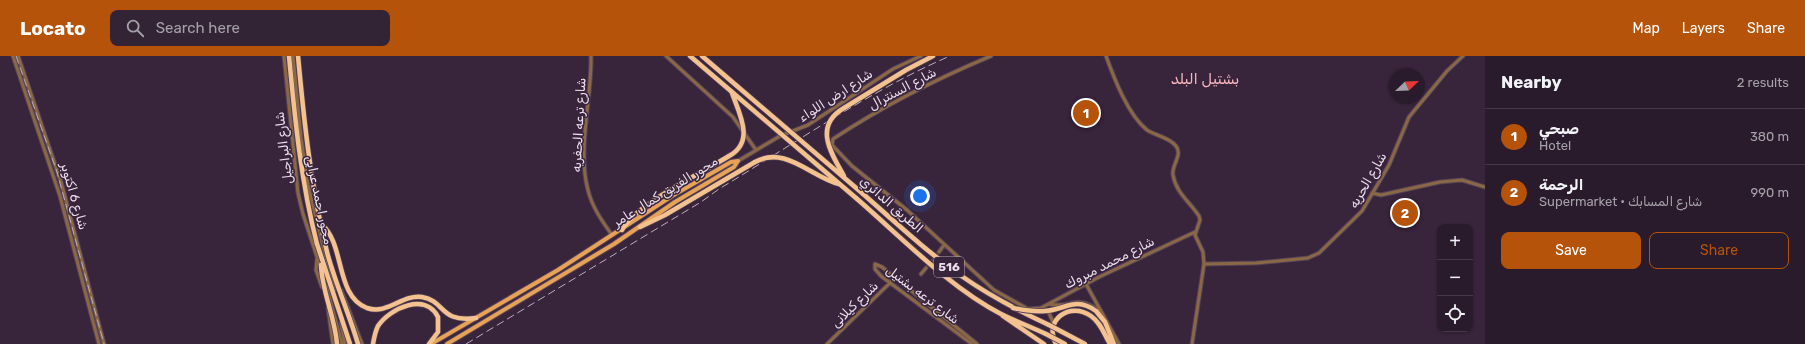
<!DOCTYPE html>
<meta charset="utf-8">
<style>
body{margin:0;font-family:Rubik,"Noto Sans Arabic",sans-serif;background:#322434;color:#f1f3f6}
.controls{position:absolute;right:12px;bottom:12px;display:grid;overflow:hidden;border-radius:8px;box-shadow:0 1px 3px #0004}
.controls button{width:36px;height:36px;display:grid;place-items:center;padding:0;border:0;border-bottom:1px solid #463948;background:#2a1b2c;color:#f1f3f6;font:20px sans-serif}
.compass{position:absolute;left:1389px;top:12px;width:36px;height:36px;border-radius:50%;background:#2a1b2c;box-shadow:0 1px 3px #0004;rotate:67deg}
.you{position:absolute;left:920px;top:140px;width:14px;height:14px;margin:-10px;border:3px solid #fff;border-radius:50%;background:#1a73e8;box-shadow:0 0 0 6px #1a73e833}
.badge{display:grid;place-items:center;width:26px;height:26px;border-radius:50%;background:#b45309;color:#fff;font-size:13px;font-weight:700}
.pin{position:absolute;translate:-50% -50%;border:2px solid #fff;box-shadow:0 1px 4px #0006}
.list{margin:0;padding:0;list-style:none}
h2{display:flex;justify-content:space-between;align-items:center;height:52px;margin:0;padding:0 16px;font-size:17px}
h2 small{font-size:13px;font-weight:400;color:#a5a1a9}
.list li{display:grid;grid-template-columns:26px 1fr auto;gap:12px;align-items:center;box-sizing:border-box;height:56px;padding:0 16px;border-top:1px solid #463948}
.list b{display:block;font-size:15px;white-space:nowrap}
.list p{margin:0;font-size:13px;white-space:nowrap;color:#a5a1a9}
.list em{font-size:13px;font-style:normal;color:#a5a1a9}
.actions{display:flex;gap:8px;padding:12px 16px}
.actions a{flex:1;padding:9px 0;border:1px solid #b45309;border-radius:8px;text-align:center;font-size:14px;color:#b45309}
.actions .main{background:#b45309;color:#fff}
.icon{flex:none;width:22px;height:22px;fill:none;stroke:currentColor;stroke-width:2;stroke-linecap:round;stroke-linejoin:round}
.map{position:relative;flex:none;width:1485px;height:288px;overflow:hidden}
header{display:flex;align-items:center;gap:24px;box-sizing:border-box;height:56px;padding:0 20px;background:#b45309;color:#fff}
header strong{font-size:19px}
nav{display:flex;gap:22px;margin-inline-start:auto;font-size:14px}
.search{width:280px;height:36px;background:#322434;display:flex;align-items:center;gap:10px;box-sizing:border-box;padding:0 14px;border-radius:8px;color:#a5a1a9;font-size:15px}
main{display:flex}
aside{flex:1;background:#2a1b2c}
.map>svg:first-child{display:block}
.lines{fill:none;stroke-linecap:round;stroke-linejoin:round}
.minor-tunnel{stroke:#534056;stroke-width:3;stroke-dasharray:3 1.5;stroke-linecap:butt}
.minor-casing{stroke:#554257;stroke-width:5}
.major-casing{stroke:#554257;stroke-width:6}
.highway-casing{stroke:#554257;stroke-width:6}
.minor{stroke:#8a6845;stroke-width:3}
.major{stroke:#e7a256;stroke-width:4}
.highway{stroke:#f4c28f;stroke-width:4.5}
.rail{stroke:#bcadbe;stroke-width:1;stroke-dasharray:8 4;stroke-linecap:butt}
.highway-bridge-casing{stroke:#554257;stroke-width:6;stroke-linecap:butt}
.highway-bridge{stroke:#f4c28f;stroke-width:4.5}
.labels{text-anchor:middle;stroke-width:3;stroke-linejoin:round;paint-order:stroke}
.shield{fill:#38243b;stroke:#b5a6b8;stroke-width:1}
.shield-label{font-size:12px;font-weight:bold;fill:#ebdeed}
.street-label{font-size:13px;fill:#ebdeed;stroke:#38243b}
.quarter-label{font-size:15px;fill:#fab6bd;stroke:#38243b}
</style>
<header>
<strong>Locato</strong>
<div class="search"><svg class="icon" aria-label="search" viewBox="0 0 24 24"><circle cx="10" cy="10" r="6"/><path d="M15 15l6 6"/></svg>Search here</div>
<nav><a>Map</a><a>Layers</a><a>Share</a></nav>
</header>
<main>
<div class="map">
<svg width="1485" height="288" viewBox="0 0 1485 288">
<rect width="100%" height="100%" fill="#38243b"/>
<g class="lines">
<path class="minor-tunnel" d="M926 212 939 196"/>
<g class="minor-casing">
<path id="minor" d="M13 0 60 140 99 288
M18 0 61 126 104 288
M284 0 298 137 303 158 320 210
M293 0 301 82 308 129 334 234
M591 0C592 41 577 94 588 134 592 151 602 165 612 179
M666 0 733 61 756 94
M991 0C936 23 883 50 833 83L832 89 852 110 907 154 994 234 1028 253 1041 252 1099 221 1195 176
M1106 0C1114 22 1128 59 1147 74 1156 80 1169 81 1176 90 1183 99 1171 110 1173 119 1176 137 1190 146 1199 160L1200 164 1195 179 1203 196 1204 208 1192 288
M738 105 780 80 808 69 893 13 921 0
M1372 137 1381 139 1440 126 1462 124 1485 131
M939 196 944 189
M317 203 316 214 322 231
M1204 208 1256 207 1308 202 1319 197 1362 155 1389 109 1409 61 1447 15 1463 0
M921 218 926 212
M1086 228 1119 288
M326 229 342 288
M341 234 362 288
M1049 248C1072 254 1074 236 1101 256
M328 252 333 288
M1048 255 1054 268
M341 267 345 288
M827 288 895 222
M972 288 881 220 875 213V208L882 211 977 288"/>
</g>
<g class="major-casing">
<path id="major" d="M431 288 558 214 672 140 731 106 738 105
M447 288 614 188 675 146 734 111 738 105"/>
</g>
<g class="highway-casing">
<path id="highway" d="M289 0C295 64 301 126 317 188
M690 0 732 36
M702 0 737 30
M844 52 906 14 933 0
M862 137C895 166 927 196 963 221 990 240 1019 255 1049 269
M856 142C900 180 950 232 1001 258 1015 265 1031 271 1046 278
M322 169C345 188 335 240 367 252 388 259 402 238 422 241 446 245 439 267 476 262
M640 171 665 159 755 106
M622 174C636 148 702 117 729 100
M1096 255 1105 266 1114 288
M1003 260 1044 288
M373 288C374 282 375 276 378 270 390 252 426 236 438 261V276L429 288
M1056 288C1043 264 1070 245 1091 260 1101 267 1104 278 1110 288"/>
</g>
<use href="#minor" class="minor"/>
<use href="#major" class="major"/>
<use href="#highway" class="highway"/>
<path class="rail" d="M16 0 57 116 104 288
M466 288 701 146 719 133C794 88 869 35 950 0"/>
<g class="highway-bridge-casing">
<path id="highway-bridge" d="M298 0C304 65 311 132 327 196 335 227 349 257 358 288
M737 30 862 137
M732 36 856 142
M729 100C755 86 740 59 732 37
M755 106C785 89 811 121 839 128
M844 120C831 97 813 70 844 52
M317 188 350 288
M321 209C322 236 335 261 337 288
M1013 252C1023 254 1034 256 1045 255 1065 254 1075 240 1096 255
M1049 269 1085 288
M1046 278 1065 288"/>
</g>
<use href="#highway-bridge" class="highway-bridge"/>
</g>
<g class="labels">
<rect class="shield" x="934" y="201" width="30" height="20" rx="3"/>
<g class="shield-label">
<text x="949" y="215">516</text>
</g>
<g class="street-label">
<text transform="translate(902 32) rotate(-28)" y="5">شارع السنترال</text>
<text transform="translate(835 39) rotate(-33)" y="5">شارع ارض اللواء</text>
<text transform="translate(578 69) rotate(-87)" y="5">شارع ترعه الحفريه</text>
<text transform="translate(283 92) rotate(-97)" y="5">شارع البراجيل</text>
<text transform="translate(1367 124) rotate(-60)" y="5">شارع الحريه</text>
<text transform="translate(665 135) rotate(-32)" y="5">محور الفريق كمال عامر</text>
<text transform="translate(75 140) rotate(74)" y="5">شارع 6 اكتوبر</text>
<text transform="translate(320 144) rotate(78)" y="5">محور احمد عرابى</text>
<text transform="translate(892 148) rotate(41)" y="5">الطريق الدائري</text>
<text transform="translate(1109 206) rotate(-27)" y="5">شارع محمد مبروك</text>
<text transform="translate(923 238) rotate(37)" y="5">شارع ترعه بشتيل</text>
<text transform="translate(854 248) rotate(-44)" y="5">شارع كيلانى</text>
</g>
<g class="quarter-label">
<text x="1205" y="28">بشتيل البلد</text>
</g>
</g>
</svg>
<div class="controls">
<button>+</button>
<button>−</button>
<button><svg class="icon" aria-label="locate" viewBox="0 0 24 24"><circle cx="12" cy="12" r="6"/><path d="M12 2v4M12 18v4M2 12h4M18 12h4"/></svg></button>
</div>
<svg class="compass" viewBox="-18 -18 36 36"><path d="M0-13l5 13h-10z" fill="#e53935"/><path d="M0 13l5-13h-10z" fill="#a5a1a9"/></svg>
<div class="you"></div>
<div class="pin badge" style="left:1086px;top:57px">1</div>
<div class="pin badge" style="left:1405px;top:157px">2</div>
</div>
<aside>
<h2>Nearby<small>2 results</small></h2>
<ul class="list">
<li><span class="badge">1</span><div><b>صبحي</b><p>Hotel</p></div><em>380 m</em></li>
<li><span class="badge">2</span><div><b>الرحمة</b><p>Supermarket · شارع المسابك</p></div><em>990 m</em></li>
</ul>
<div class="actions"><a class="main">Save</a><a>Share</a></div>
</aside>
</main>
